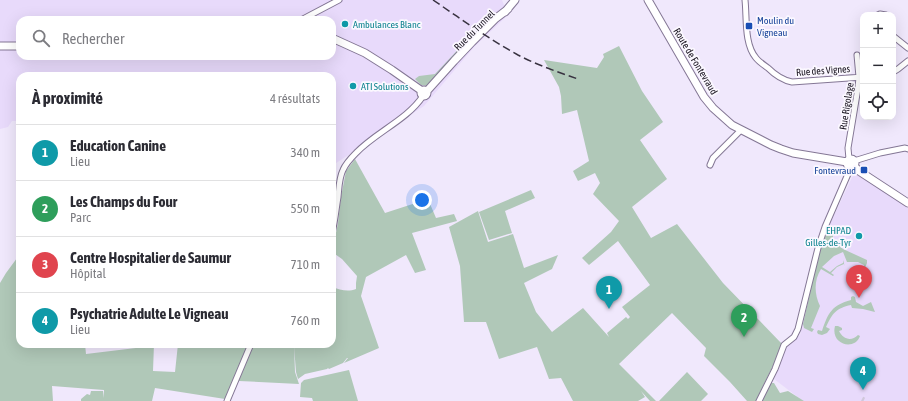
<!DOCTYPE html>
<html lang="fr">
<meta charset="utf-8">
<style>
body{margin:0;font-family:"Asap Condensed",sans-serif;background:#f2f2f3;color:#2b2b33}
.controls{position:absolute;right:12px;top:12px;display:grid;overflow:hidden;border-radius:8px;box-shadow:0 4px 16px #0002}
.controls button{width:36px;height:36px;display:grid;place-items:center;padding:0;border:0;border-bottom:1px solid #e1e1e2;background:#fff;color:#2b2b33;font:20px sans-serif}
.you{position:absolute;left:422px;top:200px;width:14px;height:14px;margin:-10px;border:3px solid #fff;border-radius:50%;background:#1a73e8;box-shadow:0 0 0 6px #1a73e833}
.badge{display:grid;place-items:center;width:26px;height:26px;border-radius:50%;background:#a30f4f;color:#fff;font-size:13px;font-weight:700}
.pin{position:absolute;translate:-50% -33px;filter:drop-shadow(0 1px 2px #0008)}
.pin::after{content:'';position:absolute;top:21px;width:14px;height:12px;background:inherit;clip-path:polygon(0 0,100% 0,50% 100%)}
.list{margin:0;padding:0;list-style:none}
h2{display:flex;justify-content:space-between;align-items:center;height:52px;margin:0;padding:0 16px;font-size:17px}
h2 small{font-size:13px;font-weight:400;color:#7c7c81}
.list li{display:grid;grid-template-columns:26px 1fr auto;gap:12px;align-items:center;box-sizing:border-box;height:56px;padding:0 16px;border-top:1px solid #e1e1e2}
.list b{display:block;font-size:15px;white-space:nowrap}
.list p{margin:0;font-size:13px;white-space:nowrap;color:#7c7c81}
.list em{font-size:13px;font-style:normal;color:#7c7c81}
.icon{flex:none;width:22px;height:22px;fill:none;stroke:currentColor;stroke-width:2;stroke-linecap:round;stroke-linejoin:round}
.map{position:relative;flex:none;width:908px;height:401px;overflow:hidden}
.search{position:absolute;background:#fff;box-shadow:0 4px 16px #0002;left:16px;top:16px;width:320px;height:44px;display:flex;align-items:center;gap:10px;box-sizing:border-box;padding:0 14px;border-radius:12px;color:#7c7c81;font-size:15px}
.panel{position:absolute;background:#fff;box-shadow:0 4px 16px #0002;left:16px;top:72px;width:320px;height:276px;border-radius:12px}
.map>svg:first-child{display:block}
.built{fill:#e8dafb;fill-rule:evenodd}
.green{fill:#b0c8b8}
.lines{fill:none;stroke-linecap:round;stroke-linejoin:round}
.street-tunnel{stroke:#d0c8db;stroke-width:5;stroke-dasharray:5 2.5;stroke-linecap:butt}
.street-casing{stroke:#847795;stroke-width:7}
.secondary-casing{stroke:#847795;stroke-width:9}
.street{stroke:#fff;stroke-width:5}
.secondary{stroke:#fff;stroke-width:7}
.rail{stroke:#383240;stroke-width:1.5;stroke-dasharray:8 4;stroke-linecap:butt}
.culture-dot{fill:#0f9aa8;stroke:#fbf8ff;stroke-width:1.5}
.transit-dot{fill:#1a4fb4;stroke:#fbf8ff;stroke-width:1.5}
.labels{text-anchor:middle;stroke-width:3.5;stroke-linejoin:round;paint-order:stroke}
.transit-label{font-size:10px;fill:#164399;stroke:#fbf8ff;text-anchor:start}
.culture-label{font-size:10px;fill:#0d838f;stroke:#fbf8ff;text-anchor:start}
.street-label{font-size:10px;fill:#191420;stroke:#fbf8ff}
</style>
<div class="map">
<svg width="908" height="401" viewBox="0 0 908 401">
<rect width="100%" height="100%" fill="#f0e8fc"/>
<path class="built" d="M0 0H502L508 15 475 46 424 106 333 165 332 163V76H20V121H12L8 127 0 129ZM20 20H332V56H20Z
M855 171 908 208V401H803L774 379 787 346 800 335 803 324 815 271 820 250 829 226Z"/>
<path class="green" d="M466 41 464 46 427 86 421 85 415 79 419 76 435 74Z
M619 46 642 91 663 122 640 140 667 179 632 207 651 238 677 224 723 283 783 345 756 401H747L730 382 704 356 706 348 672 313 619 364 656 401H650L641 391 645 397 638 401H573L561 378 549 379 537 347 499 359 486 322H464L460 266 449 227 478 211 488 242 513 234 524 268 558 255 552 269 524 283 536 312 552 332 583 308 609 337 607 333 626 317 628 319 630 317 622 307 650 285 618 241 589 265 582 258 611 232 619 221 593 194 600 183 595 173 578 181 573 171 589 161 577 110 562 114 561 96 559 87 544 60 597 68 604 57 603 54Z
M355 159 385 213 428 199 436 218 454 214 457 221 412 233 426 270 415 273 406 255 366 277 361 296 379 348 344 363 348 358H347L343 363 329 369 328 368 327 369 305 374 298 379 296 372 294 346 295 372 299 384 239 381 225 399 155 388 152 401H81V399L87 394 90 395 91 391H103L104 398V390L52 386 53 401H0V283L6 273 20 254V344H85L86 354 144 347 146 344H154L153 371 175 372 178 344H332V287C340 290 348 292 356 289V283L357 276 342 259 332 252 338 223 341 197 346 171Z
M531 190 535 198 505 211 512 233 489 240 479 212Z
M829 226 834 229 833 235V241L843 249 867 260V263L865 268H864V265L858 262H847L843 252 834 256 822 267 830 272 837 266 843 263V260L845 267 844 264 837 267 831 273 834 275 833 276 821 269C814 280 814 294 820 306L811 328 814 329 812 332 804 328 803 324 815 271 820 250Z
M853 296 855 297 856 302 863 306 871 302 875 312 863 309 852 308 851 305C836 308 832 314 826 327L830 329 827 333 822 335 818 334 817 332 818 330 822 331C828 313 832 305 851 300V297Z
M835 326H838L842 328V330L839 331C843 339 851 342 858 335L860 336C855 351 830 345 835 326Z
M349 370 358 401H313L312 398 300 397 301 383 304 380Z
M687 372 708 394 701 401H659Z
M769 383H774L780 393 788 391 804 401H761Z"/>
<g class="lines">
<path class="street-tunnel" d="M862 399 864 400"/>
<g class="street-casing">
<path id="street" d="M745 0C747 18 744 44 756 58 759 62 764 65 768 68 775 75 782 80 792 82L863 77
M878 15 880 14 886 15
M301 20 339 0
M893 36 908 48
M893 72 898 69 908 61
M849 159 848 148 858 88 859 77 857 55
M854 161 880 153 905 148 908 149
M710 165 713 158 741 130
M332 233C335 221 336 209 338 197 339 188 339 178 343 170 346 163 351 158 356 153 376 132 407 120 423 96
M227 401 251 344
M759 401 775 369 784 345 794 337 798 329 818 248 825 227 848 174 849 166"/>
</g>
<g class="secondary-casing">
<path id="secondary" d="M648 0 704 97 713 108 732 125 771 145 781 149 793 153 847 162
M505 12 515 0
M332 38 365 53 392 70 422 91
M0 46H20
M421 93a3 3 0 1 1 6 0a3 3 0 1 1-6 0Z
M427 91 454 61 472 42 495 19 508 9
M847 163a4 4 0 1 1 8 0a4 4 0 1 1-8 0Z
M853 165 859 171 908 203"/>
</g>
<use href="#street" class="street"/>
<use href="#secondary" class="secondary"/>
<path class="rail" d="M433 0C461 19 489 39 518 55 537 65 558 72 578 79"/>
</g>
<g class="culture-dot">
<circle cx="345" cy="24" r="4"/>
<circle cx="353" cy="86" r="4"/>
<circle cx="859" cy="236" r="4"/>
</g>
<g class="transit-dot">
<rect x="745" y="22" width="8" height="8" rx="2"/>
<rect x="860" y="166" width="8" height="8" rx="2"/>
</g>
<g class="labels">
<g class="transit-label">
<text x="757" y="24">Moulin du<tspan x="757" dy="12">Vigneau</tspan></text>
<text x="856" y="174" text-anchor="end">Fontevraud</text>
</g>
<g class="culture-label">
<text x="353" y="28">Ambulances Blanc</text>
<text x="361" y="90">ATI Solutions</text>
<text x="851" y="234" text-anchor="end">EHPAD<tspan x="851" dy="12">Gilles-de-Tyr</tspan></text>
</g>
<g class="street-label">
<text transform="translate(474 30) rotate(-45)" y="4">Rue du Tunnel</text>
<text transform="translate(696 61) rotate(59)" y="4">Route de Fontevraud</text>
<text transform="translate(823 70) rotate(-4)" y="4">Rue des Vignes</text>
<text transform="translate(846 106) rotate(-81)" y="4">Rue Rigolage</text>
</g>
</g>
</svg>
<div class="controls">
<button>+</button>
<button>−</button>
<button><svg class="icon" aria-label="locate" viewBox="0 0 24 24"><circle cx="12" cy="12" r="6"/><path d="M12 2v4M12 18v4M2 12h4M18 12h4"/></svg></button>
</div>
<div class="you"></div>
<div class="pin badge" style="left:609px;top:309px;background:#0f9aa8">1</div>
<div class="pin badge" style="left:744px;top:337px;background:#2e9e5b">2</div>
<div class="pin badge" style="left:859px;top:298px;background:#e0444e">3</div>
<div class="pin badge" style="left:863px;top:390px;background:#0f9aa8">4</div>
<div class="search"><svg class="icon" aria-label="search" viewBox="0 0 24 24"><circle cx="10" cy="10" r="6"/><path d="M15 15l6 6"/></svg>Rechercher</div>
<section class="panel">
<h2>À proximité<small>4 résultats</small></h2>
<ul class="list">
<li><span class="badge" style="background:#0f9aa8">1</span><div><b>Education Canine</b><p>Lieu</p></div><em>340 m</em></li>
<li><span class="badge" style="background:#2e9e5b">2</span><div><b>Les Champs du Four</b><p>Parc</p></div><em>550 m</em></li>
<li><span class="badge" style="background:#e0444e">3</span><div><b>Centre Hospitalier de Saumur</b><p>Hôpital</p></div><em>710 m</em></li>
<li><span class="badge" style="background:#0f9aa8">4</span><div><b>Psychatrie Adulte Le Vigneau</b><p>Lieu</p></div><em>760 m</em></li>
</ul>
</section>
</div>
